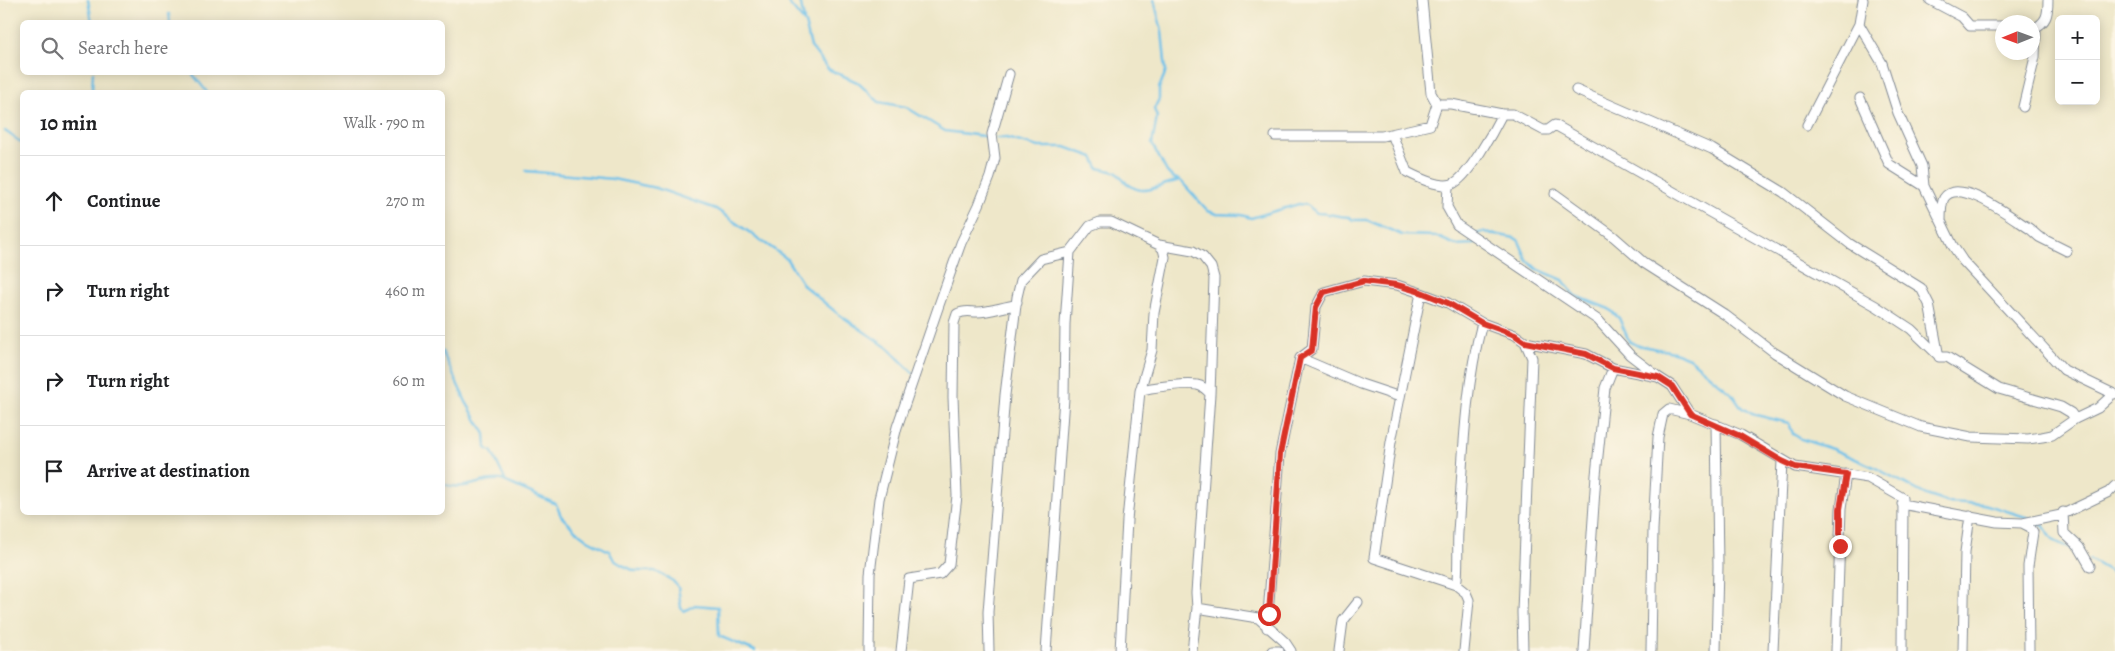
<!DOCTYPE html>
<meta charset="utf-8">
<style>
body{margin:0;font-family:Alegreya,serif;background:#f2f2f2;color:#202124}
.controls{position:absolute;right:15px;top:15px;display:grid;overflow:hidden;border-radius:8px;box-shadow:0 2px 12px #0003}
.controls button{width:45px;height:45px;display:grid;place-items:center;padding:0;border:0;border-bottom:1px solid #e0e0e0;background:#fff;color:#202124;font:25px sans-serif}
.compass{position:absolute;left:1995px;top:15px;width:45px;height:45px;border-radius:50%;background:#fff;box-shadow:0 2px 12px #0003;rotate:269deg}
.stop{position:absolute;width:15px;height:15px;margin:-11px;border:4px solid #d93025;border-radius:50%;background:#fff}
.stop.end{background:#d93025;border-color:#fff;box-shadow:0 1px 5px #0008}
.list{margin:0;padding:0;list-style:none}
h2{display:flex;justify-content:space-between;align-items:center;height:65px;margin:0;padding:0 20px;font-size:21px}
h2 small{font-size:16px;font-weight:400;color:#757577}
.list li{display:grid;grid-template-columns:32px 1fr auto;gap:15px;align-items:center;box-sizing:border-box;height:90px;padding:0 20px;border-top:1px solid #e0e0e0}
.list b{display:block;font-size:19px;white-space:nowrap}
.list em{font-size:16px;font-style:normal;color:#757577}
.icon{flex:none;width:28px;height:28px;fill:none;stroke:currentColor;stroke-width:2;stroke-linecap:round;stroke-linejoin:round}
.map{position:relative;flex:none;width:2115px;height:651px;overflow:hidden}
.search{position:absolute;background:#fff;box-shadow:0 2px 12px #0003;left:20px;top:20px;width:425px;height:55px;display:flex;align-items:center;gap:12px;box-sizing:border-box;padding:0 18px;border-radius:8px;color:#757577;font-size:19px}
.panel{position:absolute;background:#fff;box-shadow:0 2px 12px #0003;left:20px;top:90px;width:425px;height:425px;border-radius:8px}
.map>svg:first-child{display:block}
.lines{fill:none;stroke-linecap:round;stroke-linejoin:round}
.stream{stroke:#6ec1ea;stroke-width:2.5}
.minor-casing{stroke:#848b94;stroke-width:11}
.minor{stroke:#fff;stroke-width:9}
.route{stroke:#d93025;stroke-width:6}
</style>
<div class="map">
<svg width="2115" height="651" viewBox="0 0 2115 651">
<rect width="100%" height="100%" fill="#fcf5e5"/>
<filter id="ink" filterUnits="userSpaceOnUse"><feTurbulence type="fractalNoise" baseFrequency=".02" numOctaves="2"/><feDisplacementMap in="SourceGraphic" scale="10" xChannelSelector="R" yChannelSelector="G"/><feConvolveMatrix kernelMatrix="1 2 1 2 8 2 1 2 1" color-interpolation-filters="sRGB"/></filter>
<filter id="wash" filterUnits="userSpaceOnUse"><feTurbulence type="fractalNoise" baseFrequency=".0096" numOctaves="4" result="noise"/><feDisplacementMap in="SourceGraphic" scale="20" xChannelSelector="R" yChannelSelector="G"/><feGaussianBlur stdDeviation="1.12" result="paint"/><feColorMatrix in="noise" values="0 0 0 0 0 0 0 0 0 0 0 0 0 0 0 0 0 1.4 0 .05"/><feComposite in="paint" operator="in"/></filter>
<g filter="url(#wash)">
<rect width="100%" height="100%" fill="#eee7c9"/>
<g class="lines">
<path class="stream" d="M88 0 92 22
M786 0 805 23 811 47 828 69 857 82 879 102 906 107 945 131 990 137
M800 0 804 20
M1154 0 1162 31 1166 71 1159 88V99L1154 109 1157 117 1152 144 1167 172 1172 177 1179 180
M169 14 170 22
M191 72 207 92
M92 92 93 72
M5 131 22 143
M996 138H1006L1039 147H1065L1093 157 1098 168 1116 172C1140 202 1150 187 1180 180L1208 211 1217 214 1241 215 1251 218 1299 204 1307 205 1317 213C1329 213 1338 217 1349 217L1353 220H1367L1402 235 1435 236 1456 245 1474 244 1476 240
M526 171 613 179 656 188 716 209 786 258 804 286 837 313 888 348 913 373
M1477 234 1483 232 1515 238 1519 241 1527 260 1537 269 1563 280 1574 295 1609 309 1619 318 1629 341 1636 345 1674 352 1689 358 1734 396 1742 408 1752 414 1789 423 1793 434 1801 439 1832 449 1874 467 1926 495 1947 502 1984 504 2029 518
M442 351 466 402 485 434 486 448 492 452 506 482
M442 484C469 492 478 478 502 480L556 504 561 516 576 531 588 540 609 551 614 560 622 565 635 571H655L673 581 678 587 681 608 684 611 695 605 718 607 719 636 755 651
M2035 524 2043 525 2053 540 2078 553
M2089 559 2115 574"/>
</g>
</g>
<g filter="url(#ink)">
<g class="lines">
<g class="minor-casing">
<path id="minor" d="M1930 0 1962 17 1970 26H2002
M1859 24 1882 63 1898 113 1922 166 1924 186 1953 246 1963 261 2064 370 2114 394
M2033 29C2047 22 2048 15 2048 0
M1576 90 1712 149 1783 192 1850 244 1921 288 1929 304 1939 357
M1860 98 1889 164 1924 186
M1437 104H1451L1502 114H1513L1543 130H1548L1555 125 1876 306 1911 329 1940 357H1947L1999 389 2061 407 2071 413 2075 419
M2023 107 2035 57 2036 32 2032 29
M1807 125 1859 24 1863 0
M1392 134 1407 172C1419 178 1439 188 1452 184 1468 178 1494 130 1502 114
M1275 136H1382L1430 125 1437 104 1431 93 1422 0
M1448 185 1447 207 1457 225 1598 320 1630 355 1656 375
M1555 194 1613 236 1644 263 1724 314 1775 353 1845 396 1921 427 1971 437 2028 439 2042 437 2052 435 2075 419 2098 408 2109 398 2110 393
M1941 221C1941 215 1941 204 1944 198 1959 176 2014 219 2030 229L2039 237 2067 251
M1421 293 1391 442 1374 558 1456 585C1459 575 1457 545 1458 532 1463 463 1464 390 1482 323
M1300 358 1361 384 1400 397
M1140 391C1149 387 1188 383 1197 385 1203 386 1207 390 1210 394
M1716 424 1718 566 1716 651
M1902 504 1997 522 2022 523 2030 527 2033 532 2028 566 2029 651
M2063 512 2064 533 2079 547 2090 566
M2023 523 2061 515 2109 492 2115 486
M1456 585 1466 593 1469 600 1464 651
M1197 608 1258 618 1285 642 1291 651
M1267 628 1280 454 1300 358 1312 349 1316 307 1324 292 1364 281 1397 285 1421 293 1448 303 1482 323 1515 335 1525 342 1586 354 1613 368 1658 377 1672 386 1690 414
M869 651 870 574 879 499 897 427 939 305 961 243 979 205 990 177 995 158 992 134 1009 74
M901 651 909 579 940 574 949 564 957 496 953 397 954 323 957 314C965 310 969 312 977 312 990 312 1002 307 1015 305L1017 302
M989 651 988 612 1005 395 1017 297 1021 280 1041 259 1070 252
M1046 651 1064 398 1065 324 1070 252 1090 226 1100 222H1111L1159 245 1193 251 1203 257 1211 267 1214 278 1210 394 1196 593 1197 608 1192 651
M1120 651 1127 520 1140 391 1152 350 1154 313 1165 257 1163 249 1159 245
M1272 651H1279
M1339 651 1343 621 1358 602
M1523 651 1522 612 1532 358 1525 342
M1584 651 1596 475 1605 388 1613 368
M1651 651 1653 530 1658 437 1663 414 1669 409 1690 414 1741 435 1795 467 1868 478 1903 498 1902 651
M1773 651 1782 461
M1836 651 1841 509 1846 474
M1963 651 1965 552 1970 516"/>
</g>
<use href="#minor" class="minor"/>
</g>
</g>
<g class="lines" filter="url(#ink)">
<path class="route" d="M1269 614 1280 454 1300 358 1312 350 1316 307 1324 292 1364 281 1397 285 1421 292 1448 303 1482 323 1515 335 1525 342 1586 354 1613 368 1658 377 1672 386 1690 414 1740 436 1782 461 1795 467 1846 474 1840 509V546"/>
</g>
</svg>
<div class="controls">
<button>+</button>
<button>−</button>
</div>
<svg class="compass" viewBox="-18 -18 36 36"><path d="M0-13l5 13h-10z" fill="#e53935"/><path d="M0 13l5-13h-10z" fill="#757577"/></svg>
<div class="stop" style="left:1269px;top:614px"></div>
<div class="stop end" style="left:1840px;top:546px"></div>
<div class="search"><svg class="icon" aria-label="search" viewBox="0 0 24 24"><circle cx="10" cy="10" r="6"/><path d="M15 15l6 6"/></svg>Search here</div>
<section class="panel">
<h2>10 min<small>Walk · 790 m</small></h2>
<ul class="list">
<li><svg class="icon" aria-label="ahead" viewBox="0 0 24 24"><path d="M12 20V5M6 11l6-6 6 6"/></svg><div><b>Continue</b></div><em>270 m</em></li>
<li><svg class="icon" aria-label="right" viewBox="0 0 24 24"><path d="M7 20v-9h11M14 6l5 5-5 5"/></svg><div><b>Turn right</b></div><em>460 m</em></li>
<li><svg class="icon" aria-label="right" viewBox="0 0 24 24"><path d="M7 20v-9h11M14 6l5 5-5 5"/></svg><div><b>Turn right</b></div><em>60 m</em></li>
<li><svg class="icon" aria-label="arrive" viewBox="0 0 24 24"><path d="M6 21V4h12l-3 4 3 4H6"/></svg><div><b>Arrive at destination</b></div></li>
</ul>
</section>
</div>
